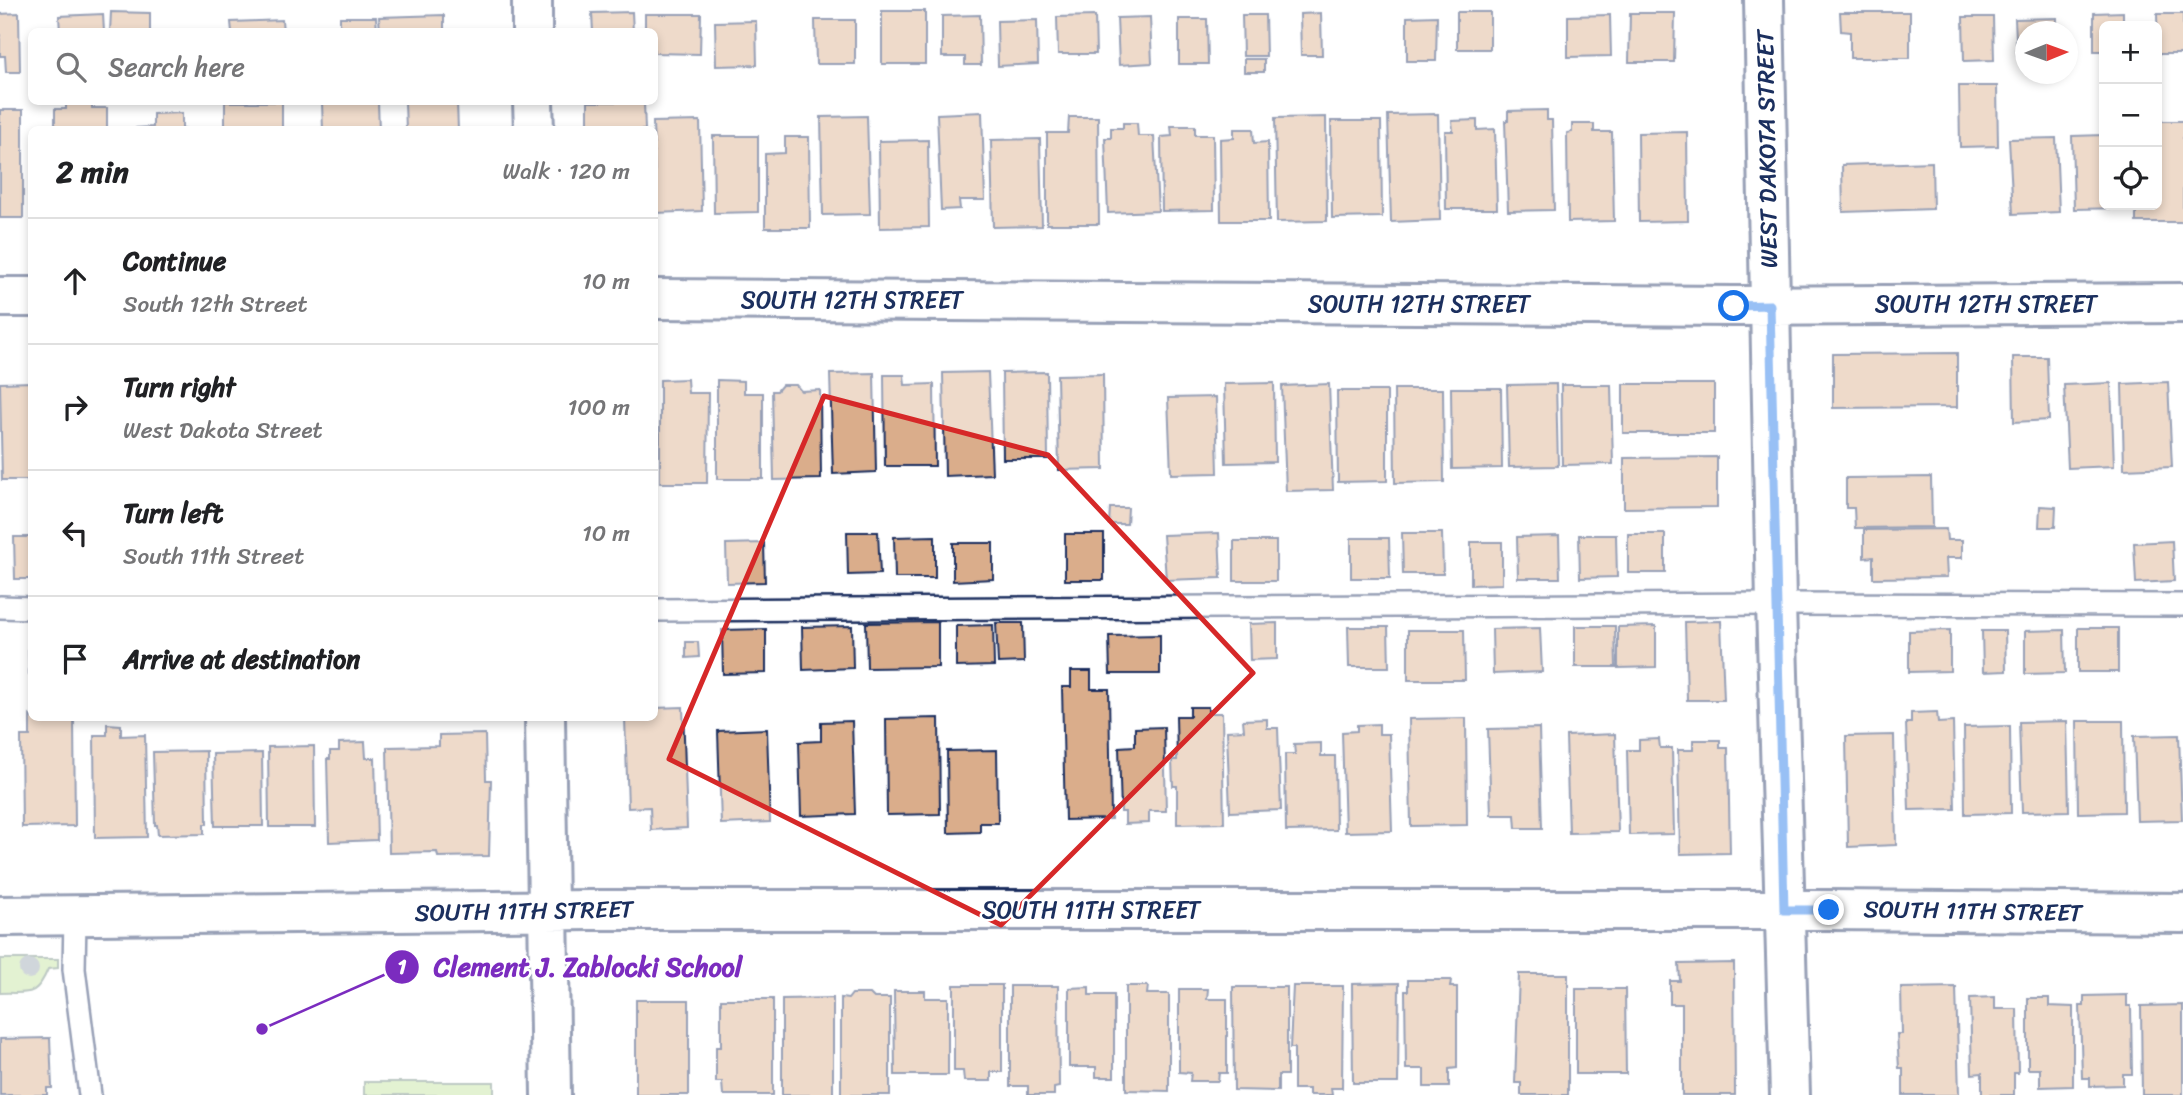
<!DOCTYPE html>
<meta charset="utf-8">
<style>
body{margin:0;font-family:Sriracha,sans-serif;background:#f2f2f2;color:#202124}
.controls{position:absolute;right:21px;top:21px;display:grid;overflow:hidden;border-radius:10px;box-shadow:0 4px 10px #0003}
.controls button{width:63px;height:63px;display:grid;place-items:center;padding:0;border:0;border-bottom:2px solid #e0e0e0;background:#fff;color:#202124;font:35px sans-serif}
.compass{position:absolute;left:2015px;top:21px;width:63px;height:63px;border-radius:50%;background:#fff;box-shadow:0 4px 10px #0003;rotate:89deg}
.stop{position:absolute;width:21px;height:21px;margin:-16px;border:5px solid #1a73e8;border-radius:50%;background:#fff}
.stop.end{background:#1a73e8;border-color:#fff;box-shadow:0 2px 7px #0008}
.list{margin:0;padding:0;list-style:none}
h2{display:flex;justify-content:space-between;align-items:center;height:91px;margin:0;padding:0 28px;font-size:30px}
h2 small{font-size:23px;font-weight:400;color:#757577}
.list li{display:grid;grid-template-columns:46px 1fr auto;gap:21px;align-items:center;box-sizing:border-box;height:126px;padding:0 28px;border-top:2px solid #e0e0e0}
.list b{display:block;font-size:26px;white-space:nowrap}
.list p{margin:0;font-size:23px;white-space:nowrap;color:#757577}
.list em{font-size:23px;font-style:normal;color:#757577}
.icon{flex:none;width:38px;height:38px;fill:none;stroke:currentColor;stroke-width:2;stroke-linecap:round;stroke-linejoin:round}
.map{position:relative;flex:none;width:2183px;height:1095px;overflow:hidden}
.search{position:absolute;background:#fff;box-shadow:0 4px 10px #0003;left:28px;top:28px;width:630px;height:77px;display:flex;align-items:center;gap:18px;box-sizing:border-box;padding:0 24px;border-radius:10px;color:#757577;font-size:26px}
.panel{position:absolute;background:#fff;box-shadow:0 4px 10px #0003;left:28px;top:126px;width:630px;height:595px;border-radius:10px}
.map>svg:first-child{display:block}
.green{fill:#c1e29c;stroke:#6e887d;stroke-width:2}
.building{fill:#daad8b;stroke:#1b2f5e;stroke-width:2}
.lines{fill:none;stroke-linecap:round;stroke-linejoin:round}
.service-casing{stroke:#1b2f5e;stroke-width:26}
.minor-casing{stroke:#1b2f5e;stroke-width:44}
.service{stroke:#fff;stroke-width:21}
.minor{stroke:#fff;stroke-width:38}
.tree{fill:#98a5af}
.route{stroke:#1a73e8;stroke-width:9}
.marked{fill:none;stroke:#d62828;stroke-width:5;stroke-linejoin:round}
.labels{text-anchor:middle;stroke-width:5;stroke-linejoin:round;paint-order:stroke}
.street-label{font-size:24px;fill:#1b2f5e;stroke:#fff}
.leader{fill:none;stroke:#7b2cbf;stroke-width:2.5}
.callout-dot{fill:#7b2cbf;stroke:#fff;stroke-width:2.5}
.mark-label{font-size:21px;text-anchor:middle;font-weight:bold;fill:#fff}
.callout-label{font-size:26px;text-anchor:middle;font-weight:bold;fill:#7b2cbf;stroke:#fff;stroke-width:5;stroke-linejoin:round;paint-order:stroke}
</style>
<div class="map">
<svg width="2183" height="1095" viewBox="0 0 2183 1095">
<rect width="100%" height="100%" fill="#fff"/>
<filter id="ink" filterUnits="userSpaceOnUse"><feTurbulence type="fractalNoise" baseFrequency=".0143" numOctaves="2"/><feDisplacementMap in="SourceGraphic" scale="14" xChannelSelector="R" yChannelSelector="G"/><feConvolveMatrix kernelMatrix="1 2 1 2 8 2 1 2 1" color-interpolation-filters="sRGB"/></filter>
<g filter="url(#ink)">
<path class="green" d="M0 959H58V968L48 969C36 998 29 992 0 993Z
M364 1082H494V1095H364Z"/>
<path class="building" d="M882 11H925V64H882Z
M111 12 150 13V32H110Z
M632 12 633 32H593L592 13Z
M1457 12H1490V49H1457Z
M1840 12H1910V58H1850V32L1841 31Z
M2123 12V26H2104V51H2094V13Z
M19 13 20 72H6L5 56H0V14Z
M1321 13 1322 55H1301L1300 14Z
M1630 13H1675L1674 62H1629Z
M103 14 104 32H60L59 16Z
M645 14H701L700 54 654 53V32H645Z
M2157 14H2183V54H2158Z
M444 15V32H380L379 17Z
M980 15 981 65H965V57H942V16Z
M1242 15H1265L1266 56H1243Z
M1610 15 1611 56 1568 57V16Z
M1095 16 1096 54H1058L1057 17Z
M1437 16 1436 61H1407V17Z
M340 17H376L377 32H340Z
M1150 17 1152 63 1119 65 1117 18Z
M1963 17H1993L1994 60 1964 61Z
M2057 18V32H2025V57H2017L2015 19Z
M1179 19H1207L1208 64H1179Z
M282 20 283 32H232L231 22Z
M815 20H855V64H816Z
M1037 20 1038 64 998 66 997 21Z
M756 21 757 65 716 66 715 22Z
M1244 59H1264V72H1244Z
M1959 86H1997L1998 146 1960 147Z
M66 102H92V108H107V130H55V109H66Z
M225 102H282V130H225Z
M340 102H378L379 130H323L322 103Z
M405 102H457L458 130H406Z
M588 102H644L645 130H588Z
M0 110H23V218H0Z
M1547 110V120H1552L1554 210 1508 211 1505 121H1508V111Z
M982 112 985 200H959L960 209 941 210 937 114Z
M182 113V128L191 130H136V128L153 127V114Z
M1438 114 1440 220 1391 222 1388 115Z
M867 116 870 214 823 215 821 117Z
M1069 117H1098L1099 224H1047V133H1068Z
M1326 117 1327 221 1277 222 1275 118Z
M1477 120V130L1495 129 1497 209H1446L1445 131H1453L1452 121Z
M700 121 702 211 656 213 653 122Z
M1331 121H1381L1382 217 1332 218Z
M2157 121H2183V222H2136V205H2157Z
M1123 123H1137L1138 136H1154L1158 211 1108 213 1105 138H1111V128H1123Z
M1572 124H1594V132H1612L1614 221 1568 222 1567 133 1572 132Z
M1171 126H1195V135H1213L1214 210 1162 211 1161 137 1172 136Z
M1234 129H1253L1254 143 1268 142 1269 221H1221L1220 139 1234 138Z
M1687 132 1688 221 1639 222 1638 133Z
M2104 135V205H2125V208L2074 209 2072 136Z
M713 136H758V212L714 213Z
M785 137H809L810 228H765V154L785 153Z
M2056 138 2059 212 2013 214 2009 139Z
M1040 139 1042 226 993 227 991 140Z
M928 140 929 227 880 228 879 141Z
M1932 162 1933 209 1843 212 1842 165Z
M1957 353V407L1833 408V354Z
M2013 357H2047L2049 420 2014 422Z
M988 372 992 474 945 476 943 373Z
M1047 372 1048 459H1003L1002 373Z
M874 373 876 472 833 474 830 374Z
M1103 374 1104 469 1059 470 1057 375Z
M884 375H904L905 385 934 384 935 466H885Z
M687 379 688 393H708L707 483H660V380Z
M717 380 744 381V393H763V479H717Z
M32 382V480H2L0 383Z
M2168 382 2172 467 2124 469 2122 384Z
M1274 383 1275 462 1226 463 1224 384Z
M2111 383 2114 466 2068 468 2064 385Z
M1329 384 1333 490 1286 491 1282 386Z
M1556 384 1558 466 1509 467 1507 385Z
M1623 384H1714V433H1623Z
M782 385H796L801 391 820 390 821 479 774 480 772 391H777Z
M1561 385H1611L1613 464 1562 465Z
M1451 388H1501L1502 468 1452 469Z
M1394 389H1443L1444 482 1395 483Z
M1337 391H1387V481L1338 482Z
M1216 397 1218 473 1171 474 1168 398Z
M1717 457V507L1624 508V458Z
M1931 477 1932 527 1855 528 1854 508H1846V478Z
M2040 506 2056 507 2055 527H2039Z
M1110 508H1128L1127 524H1109Z
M1946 529 1947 540H1962V558H1946L1947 577 1873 578V557L1864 558V530Z
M847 532H878L880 574 848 575Z
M1219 533 1221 578 1166 580 1163 535Z
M1402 533H1442L1443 574H1403Z
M1065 534H1104V580H1065Z
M1628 534H1665V573H1628Z
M1579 535H1616L1617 577 1580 578Z
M935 536V578H895L894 537Z
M1559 536 1560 578H1518L1517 537Z
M14 537H32V579H15Z
M1351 538H1389L1390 578H1351Z
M1234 541H1276V581H1234Z
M2172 541 2174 581 2136 583 2134 543Z
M1471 542H1502V584L1471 585Z
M764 543 765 582 727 583 726 544Z
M953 543H993V579L953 581Z
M1721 621 1724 700H1687L1685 622Z
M938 622V667L867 668 866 623Z
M996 623H1023L1024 662 998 663Z
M1277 623V659L1250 660 1249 624Z
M993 625 994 666 956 667V626Z
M852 626 853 668 803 670 802 627Z
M1575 626H1615L1616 667H1575Z
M1656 626V667L1618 668V627Z
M1348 627H1388L1389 667H1349Z
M1540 628 1542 672 1493 674 1492 629Z
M2078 628H2118V672H2078Z
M766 629V673L723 674 722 630Z
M28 630H32V674H29Z
M1408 630H1464L1465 680H1408Z
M1950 630V671L1909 672V631Z
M2064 630 2065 673 2025 674V631Z
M1982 631H2005L2006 671 1983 672Z
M1160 635V674H1110L1109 636Z
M686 642H698L699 657 686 658Z
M1071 671H1091V689H1109L1111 819 1065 820 1062 687H1071Z
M683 707 687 828 651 830 650 807 628 808 625 718H654V708Z
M1190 707H1208V713H1222L1224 823 1177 824V786H1173L1172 760H1177L1176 716H1190Z
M1937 712 1938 723 1953 722 1955 809 1909 810 1906 723H1911V713Z
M30 716 32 718H74L75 826 22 827 21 736H30Z
M939 718 940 814 887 815 886 719Z
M1466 718 1467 825 1411 826 1409 719Z
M1267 719V728H1278L1281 810 1230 812 1227 731 1244 730 1243 720Z
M852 721 855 814 801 816 799 742 821 741V722Z
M2067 721 2069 811 2022 812 2019 722Z
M2077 721H2123L2124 812 2078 813Z
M107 724 121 725V736L145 735 147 837 95 838 94 735H107Z
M1379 724V734H1389L1392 831 1345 832 1342 732 1357 731V725Z
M2010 726 2011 813 1965 814 1964 727Z
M1164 727 1166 811H1149V823L1125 824V812H1121L1119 747 1135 746V728Z
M1539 728 1542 828H1516L1515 815H1491L1488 729Z
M767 729 770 822 721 824 718 731Z
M485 734 486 780H491L489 856 438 857 437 852 389 853 387 747 439 746V735Z
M1615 734 1618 832 1569 833 1566 736Z
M1894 735 1896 845 1848 847 1846 736Z
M2179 735 2182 820 2137 821 2134 736Z
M1659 739 1660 748H1672L1674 834 1629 835 1627 750H1639V740Z
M1693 740H1720V748H1728L1730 853 1680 854 1678 750H1693Z
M365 742 366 758H375L377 840 329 842 327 759H330V751H339V743Z
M1321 743V756H1335L1336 830 1286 831 1285 754H1295L1294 744Z
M314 746 315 827H269L268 747Z
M997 750 998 823H980V832L948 833 947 751Z
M206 751 207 824H204V834L158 835 157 825H155L153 752Z
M262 753 263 826H215L213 754Z
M1734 963 1735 1095H1682V1004H1670V981H1680L1679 964Z
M1519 974H1568V1095H1521V1083H1515Z
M1408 980H1451L1450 987H1457V1068L1449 1069V1087H1424V1069H1406L1405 991H1408Z
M1399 983 1398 1083H1353L1352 984Z
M954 985H1002V1072H991V1081H964L963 1071H954Z
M1010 986H1058L1059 1087 1054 1088V1095H1028V1086H1010Z
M1126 986H1148L1147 994H1169V1091L1126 1090Z
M1293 986H1343L1342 1088H1331L1332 1095H1309V1089H1294V1048H1290Z
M1089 987V995H1114V1077H1096V1067H1069V988Z
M1233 987H1287V1075H1278V1091L1234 1090Z
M1956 987 1959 1095H1903V1068H1899L1897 1034H1902L1901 988Z
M1179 989H1208L1207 999H1227V1073H1219L1218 1081H1190L1191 1073 1179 1072Z
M1576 989H1625L1626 1074H1576Z
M894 991H925V998H948V1075H895Z
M852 994H870L874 998H890V1095H841V998L848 999Z
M2127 995V1006H2131L2132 1074H2123V1085L2090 1086V1078H2082L2080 1006H2084V996Z
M1995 997V1009H2017L2018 1073H2014V1095H1982V1073L1972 1074 1970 998Z
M833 998V1095H782V999Z
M2028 998H2049V1006L2073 1007V1086L2040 1087V1069H2028Z
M721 999H773V1095H723L722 1082H716V1047H721Z
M636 1000H689V1095H636Z
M2183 1005V1095H2142L2141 1006Z
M50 1038 52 1088H47V1095H0V1039Z"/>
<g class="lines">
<g class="service-casing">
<path id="service" d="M0 607 32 608
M654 610 1776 604 2183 605
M75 917 74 969 90 1095"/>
</g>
<g class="minor-casing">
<path id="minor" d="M532 0V32
M1764 0 1776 604 1790 1095
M533 102 534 130
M0 297H32
M654 299 1734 306 2183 303
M545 718 551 1095
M0 916 591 910H1829L2183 913"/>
</g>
<use href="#service" class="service"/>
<use href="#minor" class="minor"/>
</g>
<circle class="tree" cx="29" cy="969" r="10"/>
</g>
<g class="lines" filter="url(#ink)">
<path class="route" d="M1734 306 1770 305 1784 910H1829"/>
</g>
<path d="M0 0H2183V1095H0ZM824 396 1048 455 1253 673 1001 925 669 759Z" fill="#fff" fill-opacity=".55" fill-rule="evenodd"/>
<path class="marked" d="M824 396 1048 455 1253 673 1001 925 669 759Z"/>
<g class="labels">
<g class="street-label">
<text transform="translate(1767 149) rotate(-91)" y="8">WEST DAKOTA STREET</text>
<text x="852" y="308">SOUTH 12TH STREET</text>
<text x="1419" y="312">SOUTH 12TH STREET</text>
<text x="1986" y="312">SOUTH 12TH STREET</text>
<text x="1091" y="918">SOUTH 11TH STREET</text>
<text transform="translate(524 911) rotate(-1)" y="8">SOUTH 11TH STREET</text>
<text transform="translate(1973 911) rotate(1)" y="8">SOUTH 11TH STREET</text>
</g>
</g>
<path class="leader" d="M262 1029L402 967"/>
<g class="callout-dot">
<circle cx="262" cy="1029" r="7"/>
<circle cx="402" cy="967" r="18"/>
</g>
<g class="mark-label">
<text x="402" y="974">1</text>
</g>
<g class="callout-label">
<text x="588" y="976">Clement J. Zablocki School</text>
</g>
</svg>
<div class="controls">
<button>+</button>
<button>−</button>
<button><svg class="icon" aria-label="locate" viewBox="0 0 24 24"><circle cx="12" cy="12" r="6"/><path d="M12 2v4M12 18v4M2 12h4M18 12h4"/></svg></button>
</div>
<svg class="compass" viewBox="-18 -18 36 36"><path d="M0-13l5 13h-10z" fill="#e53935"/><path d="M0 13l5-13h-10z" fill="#757577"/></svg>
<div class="stop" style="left:1734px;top:306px"></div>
<div class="stop end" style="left:1829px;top:910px"></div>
<div class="search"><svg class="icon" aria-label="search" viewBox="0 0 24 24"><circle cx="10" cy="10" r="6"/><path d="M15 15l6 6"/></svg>Search here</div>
<section class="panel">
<h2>2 min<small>Walk · 120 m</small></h2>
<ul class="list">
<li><svg class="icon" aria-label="ahead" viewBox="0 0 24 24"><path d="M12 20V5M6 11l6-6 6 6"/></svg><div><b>Continue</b><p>South 12th Street</p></div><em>10 m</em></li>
<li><svg class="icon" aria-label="right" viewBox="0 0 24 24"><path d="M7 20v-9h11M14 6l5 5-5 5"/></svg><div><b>Turn right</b><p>West Dakota Street</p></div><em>100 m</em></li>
<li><svg class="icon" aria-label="left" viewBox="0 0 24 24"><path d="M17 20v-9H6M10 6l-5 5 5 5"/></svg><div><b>Turn left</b><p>South 11th Street</p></div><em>10 m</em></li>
<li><svg class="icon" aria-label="arrive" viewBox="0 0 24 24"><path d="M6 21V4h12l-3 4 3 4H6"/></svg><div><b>Arrive at destination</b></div></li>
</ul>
</section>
</div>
